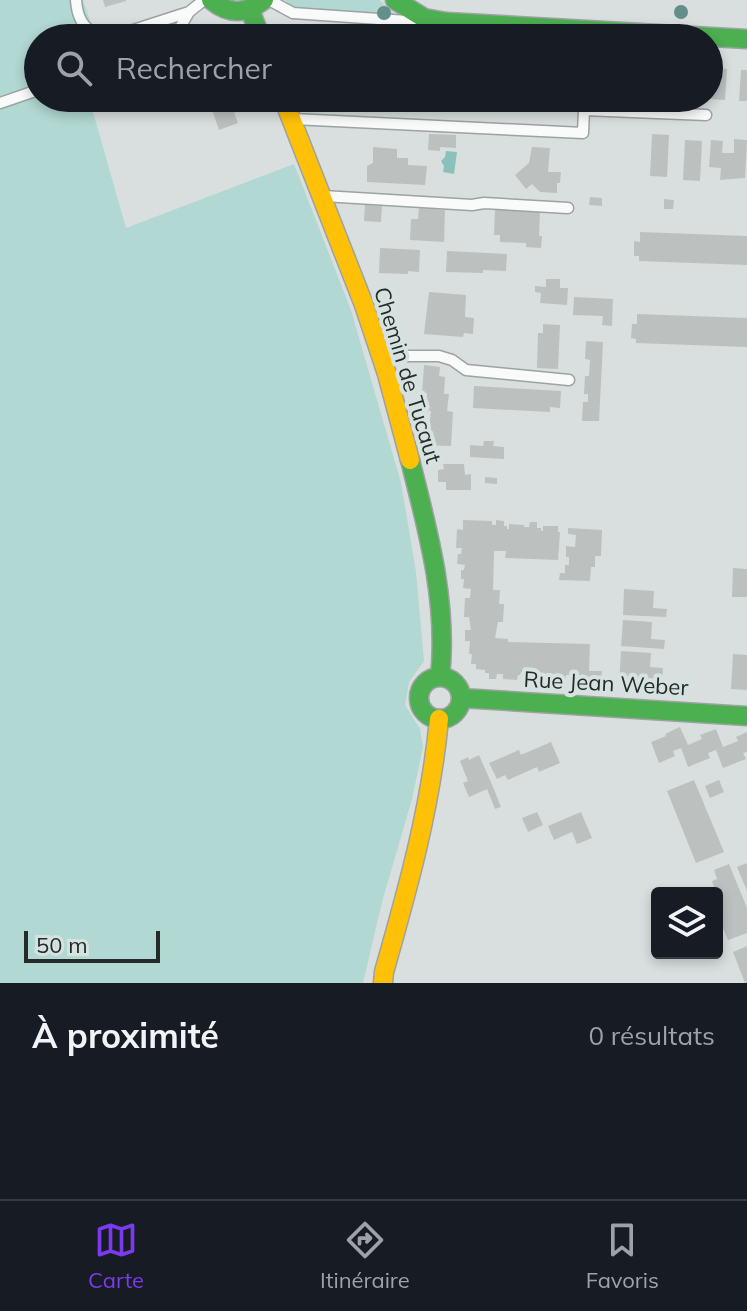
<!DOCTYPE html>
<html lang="fr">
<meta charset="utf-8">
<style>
body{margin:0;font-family:Mulish,sans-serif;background:#242831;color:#f1f3f6}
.controls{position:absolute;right:24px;bottom:24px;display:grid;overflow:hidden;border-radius:8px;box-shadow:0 4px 12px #0003}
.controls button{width:72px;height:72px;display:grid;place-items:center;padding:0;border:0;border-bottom:2px solid #363941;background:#171b24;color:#f1f3f6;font:40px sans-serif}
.scale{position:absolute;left:24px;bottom:20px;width:136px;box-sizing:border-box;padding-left:8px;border:4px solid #262b2a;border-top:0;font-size:22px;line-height:28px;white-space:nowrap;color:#262b2a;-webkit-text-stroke:6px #d5e2e0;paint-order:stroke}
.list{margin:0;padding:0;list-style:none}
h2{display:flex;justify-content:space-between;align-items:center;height:104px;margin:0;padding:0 32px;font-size:34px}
h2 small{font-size:26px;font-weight:400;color:#9ea1a6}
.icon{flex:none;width:44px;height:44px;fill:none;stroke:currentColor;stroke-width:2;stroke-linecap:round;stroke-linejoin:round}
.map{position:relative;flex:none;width:747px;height:983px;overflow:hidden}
.search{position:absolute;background:#171b24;box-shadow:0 4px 12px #0003;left:24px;right:24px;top:24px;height:88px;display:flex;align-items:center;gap:20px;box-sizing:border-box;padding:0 28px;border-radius:44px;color:#9ea1a6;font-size:30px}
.sheet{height:216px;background:#171b24}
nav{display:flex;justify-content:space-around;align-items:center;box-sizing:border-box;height:112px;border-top:2px solid #363941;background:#171b24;font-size:22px;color:#9ea1a6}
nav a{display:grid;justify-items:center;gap:4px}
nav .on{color:#7c3aed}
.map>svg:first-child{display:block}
.green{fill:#b1d8d2}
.water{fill:#8ac1ba}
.building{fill:#bcc1c0}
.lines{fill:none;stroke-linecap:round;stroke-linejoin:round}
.lane-casing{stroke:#9da2a2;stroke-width:13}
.fast-casing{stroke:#9da2a2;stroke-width:21}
.slow-casing{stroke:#9da2a2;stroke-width:21}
.lane{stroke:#f9fafa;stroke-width:10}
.fast{stroke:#4caf50;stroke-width:18}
.slow{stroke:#ffc107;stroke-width:18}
.tree{fill:#638e8a}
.labels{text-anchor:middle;stroke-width:8;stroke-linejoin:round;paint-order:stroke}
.street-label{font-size:22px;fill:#262b2a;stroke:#d5e2e0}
</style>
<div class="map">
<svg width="747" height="983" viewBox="0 0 747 983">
<rect width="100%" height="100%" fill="#d8dfde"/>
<path class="green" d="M0 0H83L96 38H38V98H89L126 228 294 164 351 310 401 483 416 572 424 661 409 682 405 705 420 729 423 747 412 799 382 902 363 983H0Z
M285 0H379L398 17 305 11 292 6Z"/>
<path class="water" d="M446 151 457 152 454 174 443 172 444 166 441 161 445 157Z"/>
<path class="building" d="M103 0H126V1L105 7Z
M271 34H284V36L310 34V38H272Z
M710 68 727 69 725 100 710 99Z
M741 70H747V101H739Z
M208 98H238L243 110 234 113 238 123 219 130Z
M305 98H345V109L305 106Z
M353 98H425L424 110 382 107V104H377V102L370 106 368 101 353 100Z
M429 134 456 135V148L440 147V151L428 150Z
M652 134 669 135 667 177 650 176Z
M734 139 747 140 745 178 720 180 721 168 709 167 711 140 723 141 722 153H734Z
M685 140 702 141 700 181 683 180Z
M373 147 397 149V158H408V165L427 166 425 185 367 182V166L373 163Z
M532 147 550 148 548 172H561L560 183H557V193L540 192 532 184 526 189 515 175 529 163Z
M590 197 602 198V206L589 205Z
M664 199 674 200 673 209H664Z
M365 205 382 206 381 222 364 221Z
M419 208 445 210 444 242 410 240 411 219H418Z
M495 208 540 210 539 236H542L541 248 526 247V243L500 242V235H494Z
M640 232 747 236V265L639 261V256H634V241L640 242Z
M380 248 420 250 419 272 408 271V274L379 273Z
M447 251 507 254 506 271 483 270V273L446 272Z
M546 279H560V288H568L567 305 540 303 541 293 535 292V286L546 287Z
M429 292 466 295 465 317 474 318 473 334 464 333 463 337 424 334Z
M574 297 613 299 612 326 602 325 603 316 573 315Z
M637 314 747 318V347L636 343V339L631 338 632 324H637Z
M543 324 560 325 558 369 537 368 538 333H543Z
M586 341 603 342 599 421H582L583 402H588V394H584L585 376H589L590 360 585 359Z
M424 365 440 367 439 376 445 377 444 394H449L447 411 453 412 451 446 418 445 414 427 429 428 431 411 426 410 427 393H422Z
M474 386 561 391 560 408 550 407V412L473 408Z
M484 441H494L493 446 504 447V459L470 457V445L483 446Z
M443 464H464L465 475 471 474V490H446V482H438V470L444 469Z
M485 477 497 478V484L485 483Z
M463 520 492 521V525H496V520L504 521V526H507V529H509V524L524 525 525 530V527H529L530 522H537V528H541V531H543V526H558V532H560L558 560 505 558 506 551H494L493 590H500L499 604H504L503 622H498L495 638 508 639V642L590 644 589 671H602L601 686 572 684V675H566V680L558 679V674H555V678H552V683L536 682 535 673H532L531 678H524V673L521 672 520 675H518L517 680 503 679V674H497L496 679H489V673H485V670L476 669V664H471L472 654H469L470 641H465V630H471L469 617H464L465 598H470L471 589 463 588 464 579H461V570H464L465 565 457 564 458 554H461L462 548H456L457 529 463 530Z
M568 528 602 530 601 556H595V567H591L590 581 559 580 560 573H565V565H569V557H566V546L575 547 576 535 568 534Z
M733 568 747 569V597H732Z
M624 589 654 591 653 608 667 609 666 617 623 615Z
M623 620 652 622 651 639 665 640 664 649 621 646Z
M621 651 651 653 650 667 663 668 662 686 619 684Z
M733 654 747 655V690L731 689Z
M680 727 688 745 702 739 700 735 716 729 723 747 738 741 736 737 747 732V752L743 753 746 759 723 768 716 750 708 753 710 758 688 767 681 748 673 751 675 756 659 763 651 742 666 736 665 734Z
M551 742 560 763 539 772 537 767 508 780 505 775 497 779 489 763 519 750 521 755Z
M479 755 493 787 501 807 495 809 487 789 469 797 463 783 468 781 460 761 468 757 469 760Z
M694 780 724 852 696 863 667 791Z
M719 780 724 792 710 798 705 786Z
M537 812 543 825 528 832 522 818Z
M581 812 592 838 577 844 572 832 554 840 548 826Z
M747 863V891L737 867Z
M729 864 747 908V933L728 940 717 914V893H708L715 890 712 881 717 879 714 870Z
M747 946V983H745L733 952Z"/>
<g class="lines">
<g class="lane-casing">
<path id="lane" d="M76 0C78 30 95 39 124 33L189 12
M269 0 293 13 407 21 415 20
M174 38 189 12 204 0
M0 103 38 90
M293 119 583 133 584 110 706 115
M323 196 472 205 484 203 568 208
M385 360 404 356H439L452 360 466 370 569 380"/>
</g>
<g class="fast-casing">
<path id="fast" d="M211 0C229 15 246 14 264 0
M395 0 424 18 446 22 747 39
M250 10 261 38
M410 460C428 531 448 603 440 677
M419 698a21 21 0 1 1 42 0a21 21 0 1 1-42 0Z
M461 698 747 716"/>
</g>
<g class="slow-casing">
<path id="slow" d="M283 98 364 305 387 374 410 460
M383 983 384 972C408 888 431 806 439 719"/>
</g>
<use href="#lane" class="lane"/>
<use href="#fast" class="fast"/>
<use href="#slow" class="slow"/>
</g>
<g class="tree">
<circle cx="681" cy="12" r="7"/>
<circle cx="384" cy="13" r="7"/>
</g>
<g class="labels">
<g class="street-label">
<text transform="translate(408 375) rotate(73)" y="8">Chemin de Tucaut</text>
<text transform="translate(606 683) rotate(3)" y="8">Rue Jean Weber</text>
</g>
</g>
</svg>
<div class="controls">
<button><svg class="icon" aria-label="layers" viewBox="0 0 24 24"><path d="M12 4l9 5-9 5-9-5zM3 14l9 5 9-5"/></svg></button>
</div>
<div class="scale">50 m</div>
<div class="search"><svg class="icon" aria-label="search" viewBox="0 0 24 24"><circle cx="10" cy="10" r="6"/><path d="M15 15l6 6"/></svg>Rechercher</div>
</div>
<section class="sheet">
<h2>À proximité<small>0 résultats</small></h2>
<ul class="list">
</ul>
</section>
<nav>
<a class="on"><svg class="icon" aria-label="map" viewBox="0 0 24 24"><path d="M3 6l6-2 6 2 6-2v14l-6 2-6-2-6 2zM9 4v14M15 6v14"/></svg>Carte</a>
<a><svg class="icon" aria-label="directions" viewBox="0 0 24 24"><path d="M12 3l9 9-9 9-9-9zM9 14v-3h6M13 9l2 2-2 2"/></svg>Itinéraire</a>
<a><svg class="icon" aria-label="saved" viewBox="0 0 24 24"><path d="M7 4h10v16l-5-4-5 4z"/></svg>Favoris</a>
</nav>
